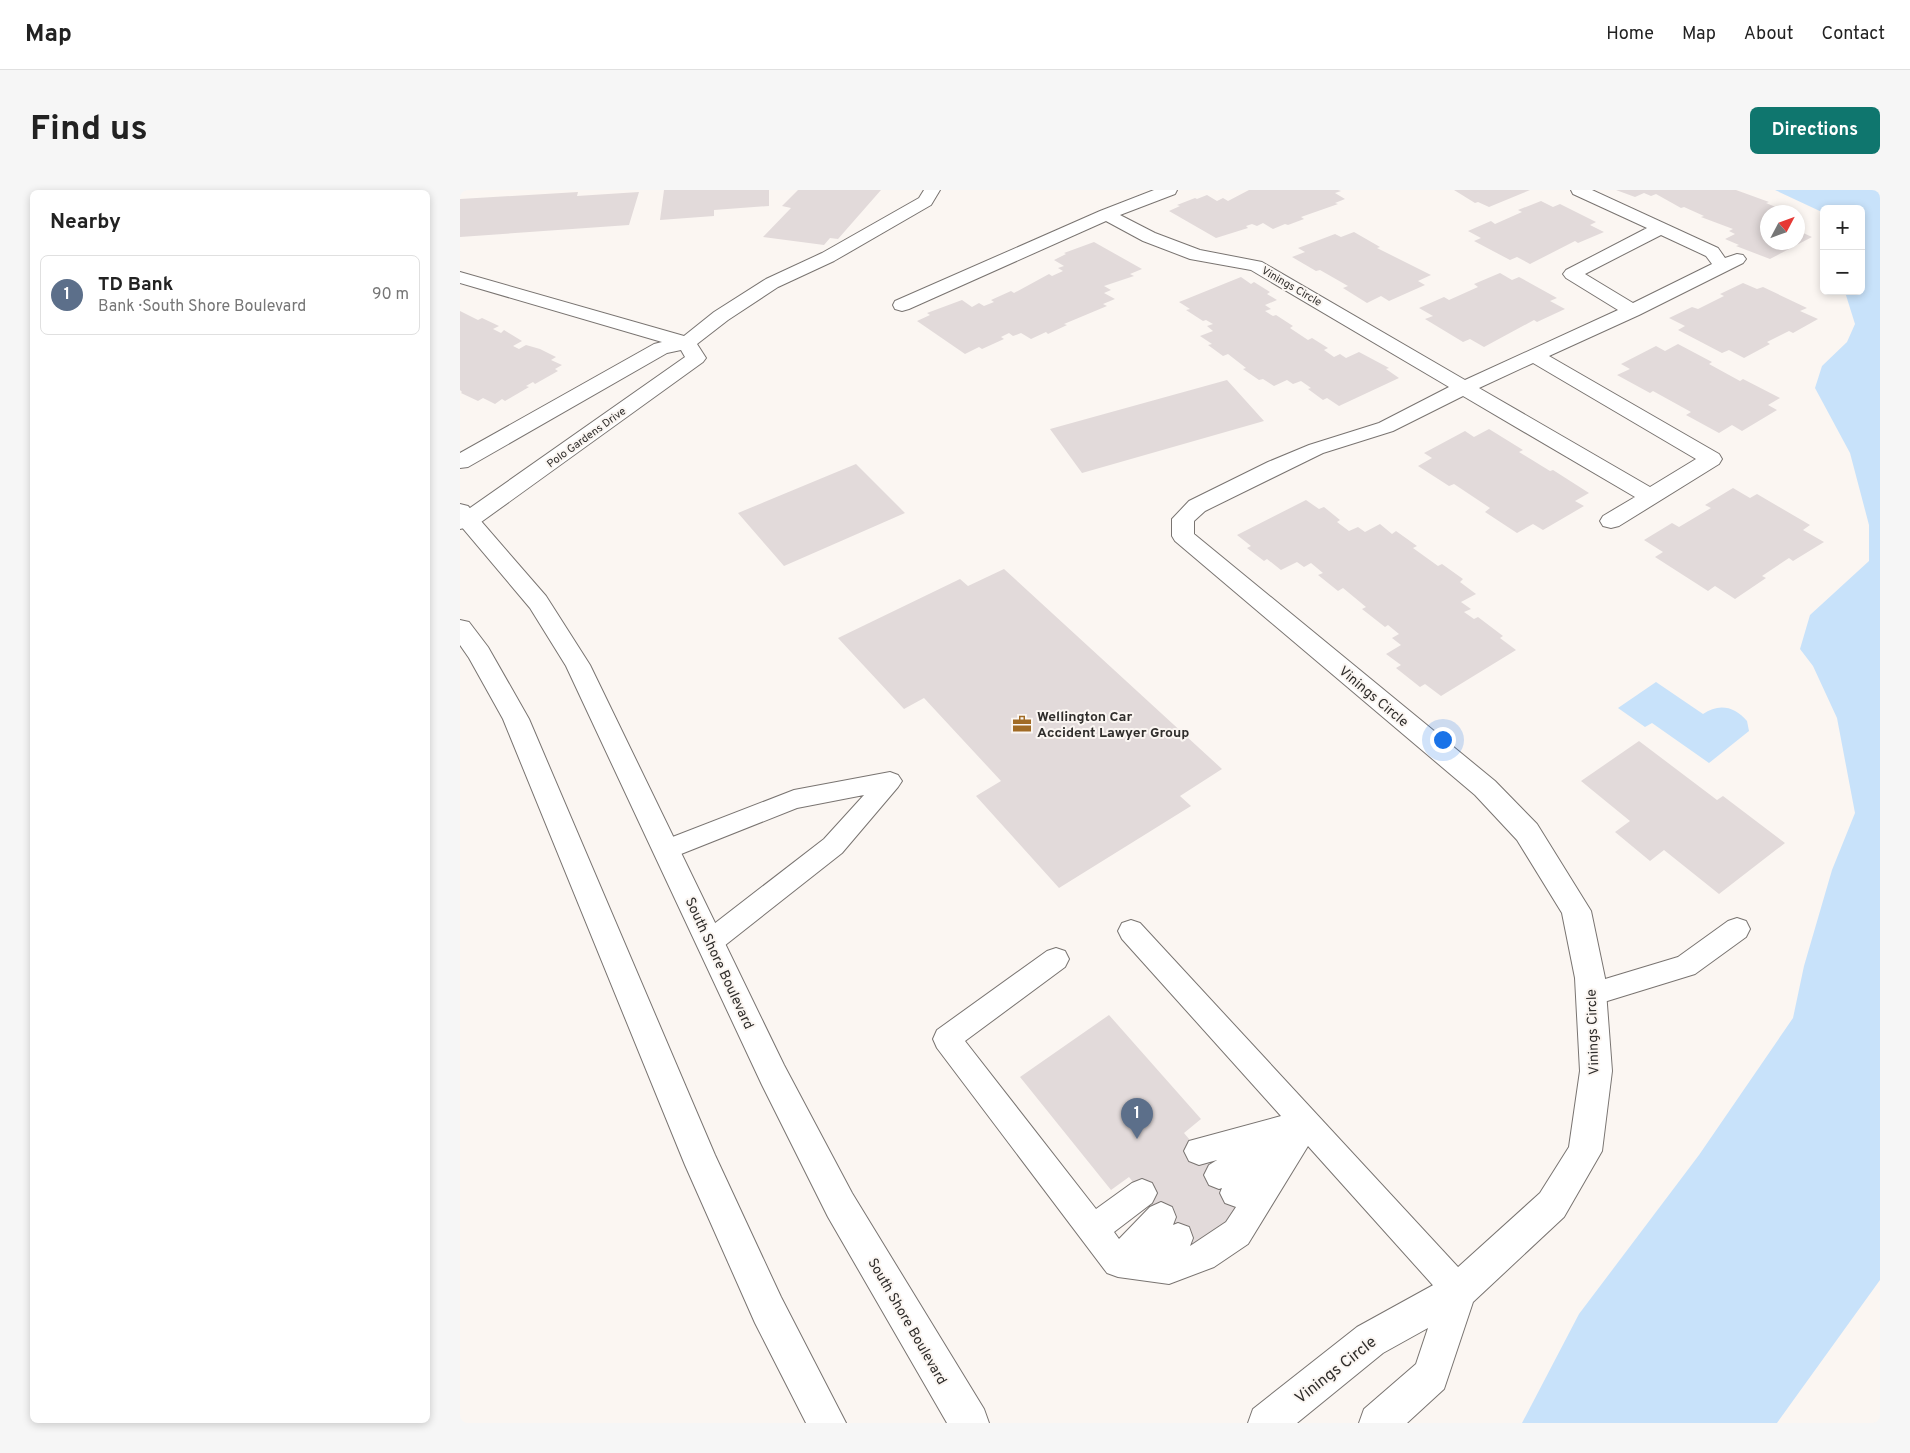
<!DOCTYPE html>
<meta charset="utf-8">
<style>
body{margin:0;font-family:Overpass,sans-serif;background:#f6f6f6;color:#222}
.controls{position:absolute;right:15px;top:15px;display:grid;overflow:hidden;border-radius:8px;box-shadow:0 2px 8px #0003}
.controls button{width:45px;height:45px;display:grid;place-items:center;padding:0;border:0;border-bottom:1px solid #e0e0e0;background:#fff;color:#222;font:25px sans-serif}
.compass{position:absolute;left:1300px;top:15px;width:45px;height:45px;border-radius:50%;background:#fff;box-shadow:0 2px 8px #0003;rotate:49deg}
.you{position:absolute;left:982px;top:549px;width:18px;height:18px;margin:-12px;border:4px solid #fff;border-radius:50%;background:#1a73e8;box-shadow:0 0 0 8px #1a73e833}
.badge{display:grid;place-items:center;width:32px;height:32px;border-radius:50%;background:#0f766e;color:#fff;font-size:16px;font-weight:700}
.pin{position:absolute;translate:-50% -41px;filter:drop-shadow(0 1px 2px #0008)}
.pin::after{content:'';position:absolute;top:26px;width:18px;height:15px;background:inherit;clip-path:polygon(0 0,100% 0,50% 100%)}
.list{margin:0;padding:0;list-style:none}
h2{display:flex;justify-content:space-between;align-items:center;height:65px;margin:0;padding:0 20px;font-size:21px}
h2 small{font-size:16px;font-weight:400;color:#767676}
.list li{display:grid;grid-template-columns:32px 1fr auto;gap:15px;align-items:center;box-sizing:border-box;height:80px;margin:0 10px 10px;padding:0 10px;border:1px solid #e0e0e0;border-radius:8px}
.list b{display:block;font-size:19px;white-space:nowrap}
.list p{margin:0;font-size:16px;white-space:nowrap;color:#767676}
.list em{font-size:16px;font-style:normal;color:#767676}
.map{position:relative;flex:none;width:1420px;height:1233px;overflow:hidden;border-radius:8px}
header{display:flex;align-items:center;gap:30px;box-sizing:border-box;height:70px;padding:0 25px;background:#fff;border-bottom:1px solid #e0e0e0}
header strong{font-size:24px}
nav{display:flex;gap:28px;margin-inline-start:auto;font-size:18px}
.intro{display:flex;align-items:center;justify-content:space-between;box-sizing:border-box;height:120px;padding:0 30px}
h1{margin:0;font-size:35px}
.button{padding:12px 22px;border-radius:8px;background:#0f766e;color:#fff;font-size:18px;font-weight:700}
main{display:flex;gap:30px;padding:0 30px}
aside{flex:1;background:#fff;border-radius:8px;box-shadow:0 2px 8px #0003}
.map>svg:first-child{display:block}
.water{fill:#c8e2fa}
.building{fill:#e2dada}
.lines{fill:none;stroke-linecap:round;stroke-linejoin:round}
.service-casing{stroke:#797471;stroke-width:2}
.minor-casing{stroke:#797471;stroke-width:2}
.tertiary-casing{stroke:#797471;stroke-width:2}
.service{fill:#fff;fill-rule:evenodd}
.minor{fill:#fff;fill-rule:evenodd}
.tertiary{fill:#fff;fill-rule:evenodd}
.labels{text-anchor:middle;stroke-width:4;stroke-linejoin:round;paint-order:stroke}
.far-street-label{font-size:11px;fill:#2f2d2b;stroke:#fbf6f2}
.street-label{font-size:14px;fill:#2f2d2b;stroke:#fbf6f2}
.poi-label{font-size:14px;font-weight:bold;fill:#2f2d2b;stroke:#fbf6f2;text-anchor:start}
.near-street-label{font-size:16px;fill:#2f2d2b;stroke:#fbf6f2}
</style>
<header>
<strong>Map</strong>
<nav><a>Home</a><a>Map</a><a>About</a><a>Contact</a></nav>
</header>
<div class="intro"><h1>Find us</h1><a class="button">Directions</a></div>
<main>
<aside>
<h2>Nearby<small></small></h2>
<ul class="list">
<li><span class="badge" style="background:#5c6f8a">1</span><div><b>TD Bank</b><p>Bank · South Shore Boulevard</p></div><em>90 m</em></li>
</ul>
</aside>
<div class="map">
<svg width="1420" height="1233" viewBox="0 0 1420 1233">
<rect width="100%" height="100%" fill="#fbf6f2"/>
<path class="water" d="M1315 0H1420V1090L1317 1233H1062L1119 1124 1239 965 1333 828 1344 776 1372 680 1395 623 1377 528 1353 476 1340 459 1350 425 1409 371V335L1390 263 1355 198 1362 176 1387 152 1395 134 1385 102 1401 101V19H1364V23Z
M1196 492 1243 524C1258 513 1275 516 1287 531L1289 541 1249 573 1192 533 1185 537 1158 518Z"/>
<path class="building" d="M204 0H309V16L254 20V26L200 30Z
M338 0H421L378 49 370 48 364 55 303 47 331 18 322 16Z
M789 0H878L881 1 875 3 885 9 875 13 878 14 841 27 844 29 828 35 825 34 813 39 803 33 797 36 792 34 786 36 788 38 756 48 709 21 720 16 717 15 735 8 737 9 747 5 757 11 763 8 768 11Z
M994 0H1070L1029 17 1018 12 1015 13Z
M1156 0H1276L1309 12 1306 13 1318 18 1308 22V52H1338V38L1342 40 1339 41 1352 47 1310 69 1276 56 1279 55 1265 49 1275 44 1269 41 1273 39 1241 27 1244 26 1224 17 1221 18 1196 4 1191 6 1184 3 1175 7Z
M118 2 117 6 179 2 169 35 0 47V9Z
M1081 11 1093 17 1100 14 1136 32 1130 35 1144 42 1118 53 1115 51 1070 74 1057 67 1050 70 1014 51 1021 48 1008 41 1031 31 1035 34 1062 22 1058 20Z
M894 42 920 57 917 58 971 85 958 91 965 95 929 111 921 106 907 113 883 98 888 96 860 80 856 81 832 67 845 62 838 58 875 44 881 47Z
M634 52 682 79 670 84 674 86 644 96 651 100 644 103 655 109 643 114 647 116 604 134 607 135 588 144 586 142 571 149 561 143 553 146 549 143 541 147 544 149 522 159 519 157 505 164 457 131 470 125 467 123 502 110 512 117 519 113 524 116 534 112 531 110 551 101 554 103 589 84 592 86 603 81 598 78 604 76 594 70 606 64 604 63Z
M1040 83 1052 90 1059 87 1097 108 1090 111 1105 119 1077 132 1074 130 1024 157 1010 149 1003 152 965 129 973 126 959 118 984 107 989 110 1018 97 1014 94Z
M781 87 791 94 794 92 810 102 807 104 817 110 805 115 811 119 805 121 813 126 816 125 833 136 830 138 848 150 852 148 868 158 864 160 874 167 880 164 886 168 899 162 929 178 926 179 939 188 879 216 867 208 863 210 848 199 851 198 841 191 833 194 827 190 814 196 803 189 799 190 783 179 786 178 768 164 763 166 748 155 752 154 740 146 753 141 747 136 753 134 746 130 743 131 726 120 730 119 719 112Z
M1283 93 1297 99 1303 97 1347 118 1340 121 1358 129 1333 143 1329 141 1307 152 1310 154 1284 168 1269 160 1262 163 1218 140 1225 136 1209 128 1232 117 1238 119 1264 106 1260 104Z
M0 121 18 130 22 128 39 136 33 139 41 143 44 140 62 151 53 156 59 159 66 155 80 159 96 167 91 170 102 175 95 179 98 181 75 194 73 192 66 196 69 197 45 211 42 209 35 214 23 208 18 211 1 203 2 202 0 200Z
M1218 154 1252 172 1249 174 1280 191 1283 189 1320 208 1308 215 1317 220 1282 241 1272 235 1259 243 1226 225 1231 222 1193 201 1190 203 1157 185 1170 179 1161 174 1196 156 1205 161Z
M767 190 804 231 622 283 590 239Z
M1029 239 1063 260 1059 262 1090 281 1093 280 1129 303 1115 311 1124 316 1083 340 1073 334 1057 343 1025 322 1030 318 994 294 989 296 958 276 972 268 964 263 1005 241 1014 247Z
M396 274 445 323 324 376 278 323Z
M1273 298 1290 308 1297 304 1350 335 1343 340 1364 352 1333 371 1329 368 1302 386 1306 388 1275 409 1255 396 1248 401 1195 367 1203 362 1184 350 1212 333 1219 337 1251 318 1245 315Z
M846 310 859 319 864 317 880 330 877 332 889 341 898 337 905 342 920 334 932 344 936 341 957 356 953 358 978 376 982 374 1003 389 1000 392 1016 404 1001 412 1011 419 1004 422 1014 429 1018 427 1043 446 1040 448 1056 460 981 506 965 494 960 497 936 478 941 475 926 464 941 455 932 448 939 444 928 435 925 437 902 419 906 417 883 398 878 401 858 385 863 383 851 373 844 377 837 372 821 380 807 369 804 371 787 358 791 356 777 345Z
M544 379 762 579 720 606 731 616 599 698 516 606 541 591 464 508 444 519 378 448 500 389 508 396Z
M1179 551 1257 610 1263 606 1325 653 1259 704 1204 660 1190 671 1155 642 1170 631 1121 591Z
M649 825 741 929 724 943 787 1018 731 1064 669 987 651 1000 560 887Z"/>
<g class="lines">
<g class="service-casing">
<path id="service" d="M430 582 438 585 442 591 438 597 382 663 259 760 250 763 241 760 237 752 241 744 364 649 404 605 337 618 206 670 197 667 194 660 197 653 334 600Z
M1277 728 1286 731 1290 739 1286 747 1235 784 1131 816 1122 812 1118 804 1122 796 1218 767 1268 731Z
M671 730 680 733 1010 1090 1015 1101 1010 1112 999 1117 988 1112 848 956 788 1054 754 1077 709 1094 658 1087 647 1083 477 858 473 849 477 840 587 761 596 758 605 761 609 769 605 777 505 851 636 1019 672 993 682 989 692 993 697 1003 692 1013 654 1042 659 1049 690 1017 701 1012 712 1017 716 1027 713 1035 718 1033 729 1037 733 1048 730 1056 766 1032 776 1017 765 1013 760 1003 762 998 759 999 749 995 744 985 749 975 757 970 739 975 729 971 724 961 729 951 821 926 662 749 658 741 662 733Z"/>
</g>
<g class="minor-casing">
<path id="minor" d="M464 0H480L471 15 374 71 318 97 268 130 237 154 246 168 243 172 17 335 0 339V325L225 167 221 160 207 163 8 277 0 278V263L194 154 202 152 0 93V82L224 146 254 122 306 89 362 63 459 8Z
M694 0H717L715 4 660 25 695 43 740 60 802 72 1005 190 1158 120 1106 88 1103 84 1106 80 1187 38 1113 4 1111 0H1132L1258 58 1265 68 1277 64 1283 65 1286 69 1283 73 1179 125 1089 166 1259 264 1262 269 1259 274 1159 336 1151 338 1143 336 1140 331 1143 326 1175 307 1003 206 933 241 863 263 745 321 734 331V344L1035 591 1077 634 1131 721 1145 788 1152 881 1142 961 1104 1027 1013 1112 984 1199 947 1233H899L904 1219 956 1174 968 1138 923 1163 837 1233H788L793 1219 897 1137 986 1088 1080 1003 1109 957 1120 881 1115 788 1102 723 1057 650 1015 605 715 351 712 346V329L729 311 808 272 849 255 919 233 989 197 791 80 730 69 683 51 646 31 449 119 442 121 435 119 433 115 435 111 640 21ZM1201 45 1246 66 1252 74 1173 113 1125 84ZM1073 173 1236 269 1190 297 1019 198Z"/>
</g>
<g class="tertiary-casing">
<path id="tertiary" d="M0 314 8 316 86 406 130 475 324 875 392 1003 524 1219 529 1233H487L368 1027 302 895 106 476 70 418 0 335Z
M0 430 9 432 28 457 69 529 255 965 321 1107 386 1233H346L295 1133 225 975 43 529 9 468 0 455Z"/>
</g>
<use href="#service" class="service"/>
<use href="#minor" class="minor"/>
<use href="#tertiary" class="tertiary"/>
</g>
<defs>
<g id="office-bare" transform="scale(1.5)"><path d="M-6-3h4V-5.5h4V-3h4V5H-6ZM-1-4.5V-3h2v-1.5ZM-6 0V1H6V0Z" fill="#a16b25" stroke="#fbf6f2" stroke-width="2.5" paint-order="stroke"/></g>
</defs>
<g fill-rule="evenodd">
<use href="#office-bare" x="562" y="534"/>
</g>
<g class="labels">
<g class="far-street-label">
<text transform="translate(832 96) rotate(30)" y="4">Vinings Circle</text>
<text transform="translate(126 247) rotate(-36)" y="4">Polo Gardens Drive</text>
</g>
<g class="street-label">
<text transform="translate(914 506) rotate(40)" y="5">Vinings Circle</text>
<text transform="translate(260 773) rotate(65)" y="5">South Shore Boulevard</text>
<text transform="translate(1132 842) rotate(-92)" y="5">Vinings Circle</text>
<text transform="translate(448 1131) rotate(60)" y="5">South Shore Boulevard</text>
</g>
<g class="poi-label">
<text x="577" y="531">Wellington Car<tspan x="577" dy="16">Accident Lawyer Group</tspan></text>
</g>
<g class="near-street-label">
<text transform="translate(875 1179) rotate(-38)" y="6">Vinings Circle</text>
</g>
</g>
</svg>
<div class="controls">
<button>+</button>
<button>−</button>
</div>
<svg class="compass" viewBox="-18 -18 36 36"><path d="M0-13l5 13h-10z" fill="#e53935"/><path d="M0 13l5-13h-10z" fill="#767676"/></svg>
<div class="you"></div>
<div class="pin badge" style="left:677px;top:949px;background:#5c6f8a">1</div>
</div>
</main>
